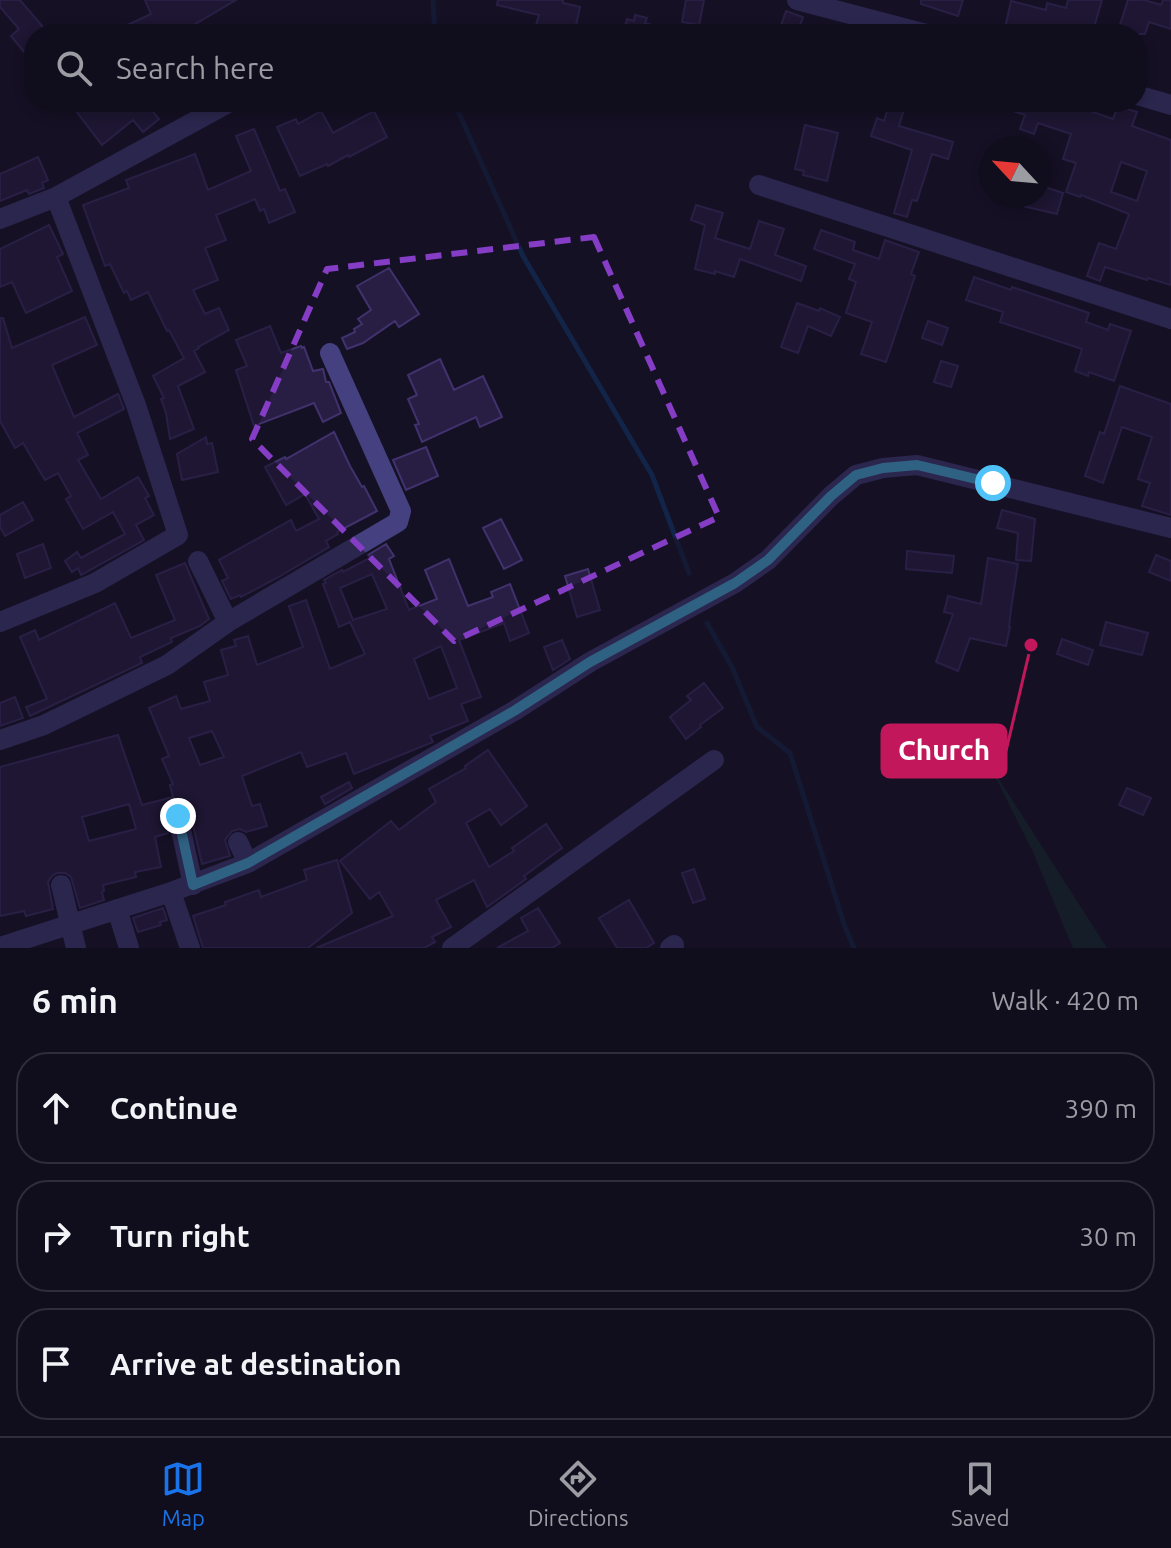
<!DOCTYPE html>
<meta charset="utf-8">
<style>
body{margin:0;font-family:Ubuntu,sans-serif;background:#1e1b29;color:#f1f3f6}
.compass{position:absolute;left:979px;top:136px;width:72px;height:72px;border-radius:50%;background:#100d1c;box-shadow:0 4px 12px #0003;rotate:296deg}
.stop{position:absolute;width:24px;height:24px;margin:-18px;border:6px solid #4fc3f7;border-radius:50%;background:#fff}
.stop.end{background:#4fc3f7;border-color:#fff;box-shadow:0 2px 8px #0008}
.list{margin:0;padding:0;list-style:none}
h2{display:flex;justify-content:space-between;align-items:center;height:104px;margin:0;padding:0 32px;font-size:34px}
h2 small{font-size:26px;font-weight:400;color:#9c9ca3}
.list li{display:grid;grid-template-columns:52px 1fr auto;gap:24px;align-items:center;box-sizing:border-box;height:112px;margin:0 16px 16px;padding:0 16px;border:2px solid #302d3b;border-radius:32px}
.list b{display:block;font-size:30px;white-space:nowrap}
.list em{font-size:26px;font-style:normal;color:#9c9ca3}
.icon{flex:none;width:44px;height:44px;fill:none;stroke:currentColor;stroke-width:2;stroke-linecap:round;stroke-linejoin:round}
.map{position:relative;flex:none;width:1171px;height:948px;overflow:hidden}
.search{position:absolute;background:#100d1c;box-shadow:0 4px 12px #0003;left:24px;right:24px;top:24px;height:88px;display:flex;align-items:center;gap:20px;box-sizing:border-box;padding:0 28px;border-radius:32px;color:#9c9ca3;font-size:30px}
.sheet{height:488px;background:#100d1c}
nav{display:flex;justify-content:space-around;align-items:center;box-sizing:border-box;height:112px;border-top:2px solid #302d3b;background:#100d1c;font-size:22px;color:#9c9ca3}
nav a{display:grid;justify-items:center;gap:4px}
nav .on{color:#1a73e8}
.map>svg:first-child{display:block}
.green{fill:#142e2e}
.lines{fill:none;stroke-linecap:round;stroke-linejoin:round}
.stream{stroke:#122447;stroke-width:5}
.building{fill:#281e44;stroke:#41326e;stroke-width:2;fill-rule:evenodd}
.minor{stroke:#454080;stroke-width:20}
.route{stroke:#4fc3f7;stroke-width:10}
.marked{fill:none;stroke:#853dc5;stroke-width:6;stroke-dasharray:16 10;stroke-linejoin:round}
.leader{fill:none;stroke:#c2185b;stroke-width:3}
.callout-dot{fill:#c2185b;stroke:#151125;stroke-width:3}
.callout{fill:#c2185b;stroke:#c2185b;stroke-width:3}
.callout-label{font-size:28px;text-anchor:middle;font-weight:bold;fill:#fff}
</style>
<div class="map">
<svg width="1171" height="948" viewBox="0 0 1171 948">
<rect width="100%" height="100%" fill="#151125"/>
<path class="green" d="M989 764 1107 948H1073L1033 852Z"/>
<g class="lines">
<path class="stream" d="M433 0 435 34
M454 102 523 256 652 475 689 573
M707 623 732 667 757 727 790 753 845 927 854 948"/>
</g>
<path class="building" d="M0 0H20L49 34H34V64L11 36 19 29 0 7Z
M145 0H236L178 34H108L151 14Z
M498 0H563V3L580 7 574 34 536 25 539 15 497 5Z
M686 0H704L699 25 682 22Z
M921 0H963L958 16 921 4Z
M1068 0H1102L1092 34H1032L1005 28 1011 1 1046 10 1047 3 1066 8Z
M1128 0H1144L1161 5 1163 0H1171V29L1149 22 1145 34H1117Z
M786 11 803 17 797 34H778Z
M635 15 647 18 645 23 670 30 669 34H623L627 19 634 21Z
M87 102H145L159 119 143 132 133 120 102 145 76 111Z
M890 102H906L899 126 953 142 948 159 932 154 917 201 912 200 907 217 894 213 912 150 871 136 877 118 884 121Z
M993 102H1064L1113 119 1118 106 1137 112 1132 126 1171 140V285L1148 278 1147 280 1105 267 1100 281 1087 276 1099 243 1116 249 1129 214 1081 195 1080 197 1066 192 1076 163 1063 159 1071 134 1038 123 1034 134 1020 129 1025 115 992 104ZM1121 162 1147 171 1137 201 1111 192Z
M321 111 333 133 374 111 387 137 349 157 348 155 328 166 327 164 300 176 277 127 296 119 298 124Z
M805 125 838 133 827 181 803 175 804 171 795 169Z
M254 129 280 191 285 189 295 212 269 223 264 209 260 211 255 199 216 215 226 240 205 248 218 280 193 290 205 314 219 308 229 330 198 347 199 348 194 351 205 372 178 386 194 429 170 439 166 413 161 399 164 398 153 376 184 358 169 330 167 331 148 292 131 300 127 291 124 293 110 264 105 266 83 205 129 188 126 180 195 154 208 190 251 171 236 136Z
M38 157 48 180 42 183 44 188 29 194 27 190 0 201V174Z
M1039 185 1063 193 1057 214 1001 201V196H1039Z
M696 205 723 213 715 238 750 249 759 221 784 229 775 255 806 266 801 281 740 259 734 277 715 271V274L695 269 705 225 691 220Z
M49 225 63 254 57 257 72 291 26 313 12 282 0 287V249Z
M821 230 855 242 853 250 879 259 885 240 919 252 911 274 915 276 886 362 861 354 872 322 846 313 856 282 849 279 855 264 814 249Z
M389 268 419 314 399 327 395 321 363 343 347 349 342 338 355 332 354 329 362 324 358 319 371 310 357 286Z
M974 277 1011 290 1012 287 1089 313 1086 322 1108 330 1110 324 1131 331 1114 381 1089 372 1088 376 1075 371 1082 349 1000 322 1003 312 966 300Z
M797 303 819 311 820 308 840 317 831 336 808 326 798 353 781 347Z
M85 317 97 345 52 365 74 417 118 394 124 409 77 433 88 455 78 460 101 499 138 477 149 496 145 498 154 515 136 525 144 540 81 575 78 568 72 572 65 561 77 552 81 558 125 534 113 512 83 529 66 499 71 496 58 473 45 480 23 443 15 448 0 421V318H3L12 348Z
M928 321 948 328 942 345 922 338Z
M270 326 281 353 301 346 302 348 304 347 313 371 323 369 326 382H329L341 413 323 422 314 403 254 426 236 370 247 366 236 340Z
M440 359 454 390 483 376 502 417 480 427 476 417 422 442 415 425 419 424 408 399 417 395 408 375Z
M941 361 958 366 951 387 934 382Z
M1120 386 1171 404V515L1142 506 1150 483 1138 479 1152 437 1122 427 1103 483 1085 476 1100 432 1104 434Z
M334 432 350 466 362 487 364 486 377 511 337 532 338 534 326 541 329 547 277 578 241 597 240 595 231 599 222 581 228 578 219 560 291 520 296 531 319 519 305 494 286 505 265 467 285 457 286 459Z
M206 437 207 444 212 443 218 472 182 480 177 454Z
M426 447 438 476 406 490 393 460Z
M23 502 33 520 5 536 0 527V515Z
M1002 510 1035 519 1031 561 1016 560 1018 533 997 528Z
M501 519 522 560 504 569 483 528Z
M43 544 51 568 25 578 17 554Z
M386 544 394 556 389 559 409 610 437 599 425 570 449 559 468 606 493 597 491 592 510 584 529 633 510 641 504 623 459 640 481 697 461 704 468 721 430 736 433 742 354 774 346 753 307 767 301 752 242 776 252 806 260 804 267 826 246 832 240 829 232 831 225 840 230 856 226 857 202 864 190 812 183 804H174L169 807 165 813 168 833 155 837 161 867 135 872 136 877 103 885 104 891 102 892 104 900 80 908 71 877 65 873H57L52 876 48 882 53 909 26 916 24 911 0 916V767L118 735 142 805 173 797 170 785 173 784 162 759 169 756 149 708 176 696 181 709 210 701 204 682 228 675 221 650 236 646 234 640 248 636 257 665 303 647 289 606 306 600 330 669 365 654 350 622 339 627 323 584 326 583 324 580 342 570 343 572 370 558 368 555ZM372 574 387 609 353 620 340 588ZM441 646 457 688 429 699 414 659ZM212 731 224 757 200 765 189 738ZM129 804 136 829 89 841 82 817Z
M907 551 954 556 952 573 906 569Z
M1156 555 1171 561V581L1149 572Z
M988 558 1018 564 1011 609 1009 627H1010L1006 646 970 638 958 671 936 662 953 614 944 612 948 596 981 604Z
M185 563 209 619 200 626 171 638 172 642 140 657 142 663 30 716 26 707 47 699 20 637 35 630 39 640 115 603 131 638 175 620 156 575Z
M588 569 600 610 577 617 565 576Z
M1106 622 1148 633 1142 655 1100 645Z
M1062 639 1093 650 1088 665 1057 654Z
M562 640 570 659 553 670 544 647Z
M704 683 723 708 700 725 701 727 686 739 670 717 691 700 687 696Z
M15 697 23 718 0 726V703Z
M488 750 527 806 501 825 490 809 466 823 489 867 514 851 512 848 546 824 562 848 524 876 526 879 487 907 474 880 436 900 451 927 432 937 435 942 424 948H316L393 916 379 892 370 899 340 861 391 821 399 830 436 802 429 789 466 768 465 766Z
M349 782 352 788 325 804 321 797Z
M1127 788 1151 798 1143 815 1119 805Z
M337 860 352 913 308 948H203L193 916 226 905 225 902 259 890 261 897 307 880 304 870Z
M694 869 705 899 693 903 682 873Z
M629 900 654 943 646 948H617L599 918Z
M163 908 167 920 160 922 161 925 138 932 133 918Z
M538 908 560 943 552 948H497L528 931 521 918Z"/>
<g class="lines">
<path class="minor" d="M797 0 926 34
M1137 95 1171 105
M759 185 1171 319
M0 219 56 197 230 102
M198 561 228 622
M0 622 95 583 178 535 136 405 56 197
M0 740 44 725 167 665 228 622 398 522 401 511 330 353
M178 816 193 885
M238 842 248 863
M61 885 76 948
M171 892 190 948
M117 909 129 948
M0 947 171 892 248 863 514 711 590 662 735 583 768 560 831 496 856 475 883 468 917 465 1171 528
M452 948 714 760
M670 948 674 945"/>
</g>
<g class="lines">
<path class="route" d="M178 816 193 885 248 863 514 711 590 662 735 583 768 560 831 496 856 475 883 468 917 465 993 483"/>
</g>
<path d="M0 0H1171V948H0ZM594 237 719 517 454 641 252 439 327 269Z" fill="#151125" fill-opacity=".55" fill-rule="evenodd"/>
<path class="marked" d="M594 237 719 517 454 641 252 439 327 269Z"/>
<path class="leader" d="M1031 645L1006 751"/>
<circle class="callout-dot" cx="1031" cy="645" r="8"/>
<rect class="callout" x="882" y="725" width="124" height="52" rx="8"/>
<g class="callout-label">
<text x="944" y="760">Church</text>
</g>
</svg>
<svg class="compass" viewBox="-18 -18 36 36"><path d="M0-13l5 13h-10z" fill="#e53935"/><path d="M0 13l5-13h-10z" fill="#9c9ca3"/></svg>
<div class="stop" style="left:993px;top:483px"></div>
<div class="stop end" style="left:178px;top:816px"></div>
<div class="search"><svg class="icon" aria-label="search" viewBox="0 0 24 24"><circle cx="10" cy="10" r="6"/><path d="M15 15l6 6"/></svg>Search here</div>
</div>
<section class="sheet">
<h2>6 min<small>Walk · 420 m</small></h2>
<ul class="list">
<li><svg class="icon" aria-label="ahead" viewBox="0 0 24 24"><path d="M12 20V5M6 11l6-6 6 6"/></svg><div><b>Continue</b></div><em>390 m</em></li>
<li><svg class="icon" aria-label="right" viewBox="0 0 24 24"><path d="M7 20v-9h11M14 6l5 5-5 5"/></svg><div><b>Turn right</b></div><em>30 m</em></li>
<li><svg class="icon" aria-label="arrive" viewBox="0 0 24 24"><path d="M6 21V4h12l-3 4 3 4H6"/></svg><div><b>Arrive at destination</b></div></li>
</ul>
</section>
<nav>
<a class="on"><svg class="icon" aria-label="map" viewBox="0 0 24 24"><path d="M3 6l6-2 6 2 6-2v14l-6 2-6-2-6 2zM9 4v14M15 6v14"/></svg>Map</a>
<a><svg class="icon" aria-label="directions" viewBox="0 0 24 24"><path d="M12 3l9 9-9 9-9-9zM9 14v-3h6M13 9l2 2-2 2"/></svg>Directions</a>
<a><svg class="icon" aria-label="saved" viewBox="0 0 24 24"><path d="M7 4h10v16l-5-4-5 4z"/></svg>Saved</a>
</nav>
